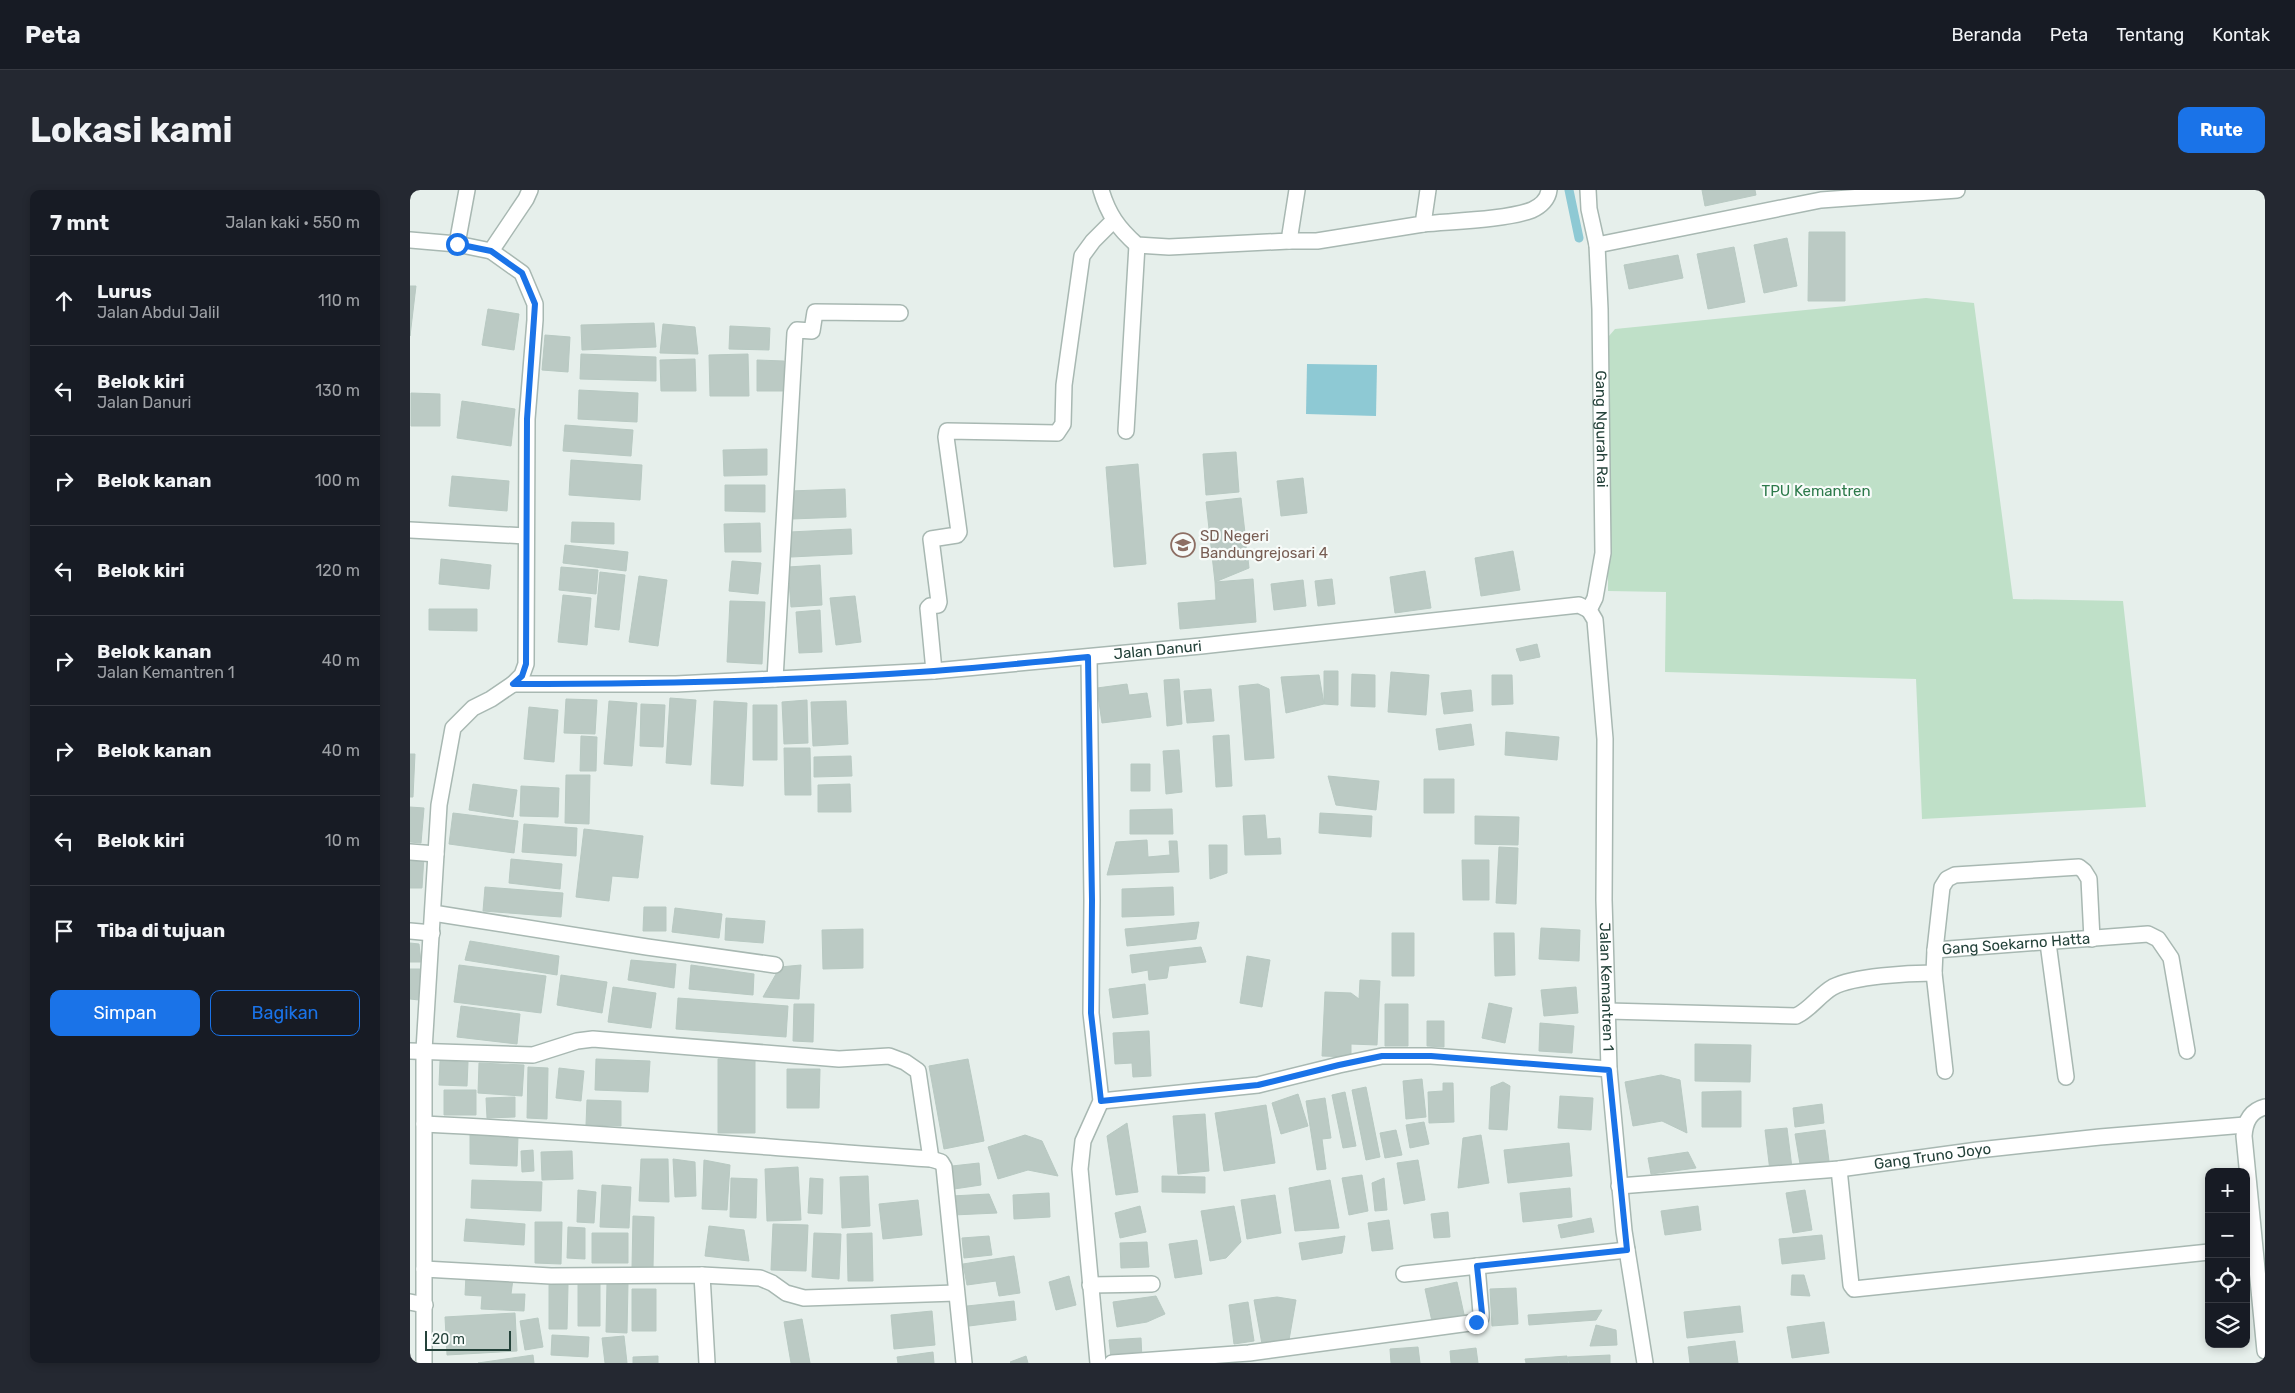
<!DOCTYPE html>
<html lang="id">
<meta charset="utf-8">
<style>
body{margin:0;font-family:Rubik,sans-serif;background:#242831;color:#f1f3f6}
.controls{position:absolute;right:15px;bottom:15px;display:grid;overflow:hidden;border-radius:10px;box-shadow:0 2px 8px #0003}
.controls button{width:45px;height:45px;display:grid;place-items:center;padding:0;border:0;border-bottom:1px solid #363941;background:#171b24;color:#f1f3f6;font:25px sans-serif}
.scale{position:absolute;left:15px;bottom:12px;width:86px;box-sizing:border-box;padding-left:5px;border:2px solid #24423a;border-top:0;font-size:14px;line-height:18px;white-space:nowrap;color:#24423a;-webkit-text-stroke:4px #f7fbf9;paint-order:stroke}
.stop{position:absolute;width:15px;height:15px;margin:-11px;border:4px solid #1a73e8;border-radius:50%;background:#fff}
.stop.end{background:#1a73e8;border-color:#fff;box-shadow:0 1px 5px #0008}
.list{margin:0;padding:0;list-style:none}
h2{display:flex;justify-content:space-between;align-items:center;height:65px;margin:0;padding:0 20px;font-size:21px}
h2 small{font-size:16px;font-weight:400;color:#9ea1a6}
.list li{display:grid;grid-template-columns:32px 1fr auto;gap:15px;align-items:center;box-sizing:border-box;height:90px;padding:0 20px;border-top:1px solid #363941}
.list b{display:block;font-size:19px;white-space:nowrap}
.list p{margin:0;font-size:16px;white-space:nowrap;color:#9ea1a6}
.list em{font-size:16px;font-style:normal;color:#9ea1a6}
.actions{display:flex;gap:10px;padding:15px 20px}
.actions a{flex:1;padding:11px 0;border:1px solid #1a73e8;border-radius:10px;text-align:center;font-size:18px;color:#1a73e8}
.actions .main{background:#1a73e8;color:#fff}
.icon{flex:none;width:28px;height:28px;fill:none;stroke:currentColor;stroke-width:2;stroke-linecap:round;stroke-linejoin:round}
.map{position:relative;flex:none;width:1855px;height:1173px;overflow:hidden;border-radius:10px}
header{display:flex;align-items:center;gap:30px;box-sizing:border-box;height:70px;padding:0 25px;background:#171b24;border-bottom:1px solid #363941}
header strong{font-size:24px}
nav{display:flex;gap:28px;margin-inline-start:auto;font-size:18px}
.intro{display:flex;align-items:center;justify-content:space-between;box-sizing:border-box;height:120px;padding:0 30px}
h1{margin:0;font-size:35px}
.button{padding:12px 22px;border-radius:10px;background:#1a73e8;color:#fff;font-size:18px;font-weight:700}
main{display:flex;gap:30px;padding:0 30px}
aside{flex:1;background:#171b24;border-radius:10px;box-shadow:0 2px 8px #0003}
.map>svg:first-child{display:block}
.green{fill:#bfe0c8}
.water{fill:#8ec9d4}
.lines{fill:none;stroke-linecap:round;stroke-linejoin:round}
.stream{stroke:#8ec9d4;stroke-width:9}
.building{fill:#bbcac4;stroke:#b8c9c2}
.minor-casing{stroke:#a8b8b2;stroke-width:18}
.minor{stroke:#fff;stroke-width:15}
.route{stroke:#1a73e8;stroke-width:6}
.labels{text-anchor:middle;stroke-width:4.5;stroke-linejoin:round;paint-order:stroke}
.street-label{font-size:15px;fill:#24423a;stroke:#f7fbf9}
.park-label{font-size:15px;fill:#2d7a4b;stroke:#f7fbf9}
.education-label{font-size:15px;fill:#785e54;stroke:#f7fbf9;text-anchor:start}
</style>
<header>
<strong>Peta</strong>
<nav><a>Beranda</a><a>Peta</a><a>Tentang</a><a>Kontak</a></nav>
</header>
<div class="intro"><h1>Lokasi kami</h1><a class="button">Rute</a></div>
<main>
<aside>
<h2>7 mnt<small>Jalan kaki · 550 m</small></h2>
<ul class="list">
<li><svg class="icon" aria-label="ahead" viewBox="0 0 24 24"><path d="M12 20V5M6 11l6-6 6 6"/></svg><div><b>Lurus</b><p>Jalan Abdul Jalil</p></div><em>110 m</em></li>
<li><svg class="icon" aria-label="left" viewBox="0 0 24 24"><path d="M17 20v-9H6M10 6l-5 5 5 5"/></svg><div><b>Belok kiri</b><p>Jalan Danuri</p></div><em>130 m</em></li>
<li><svg class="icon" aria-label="right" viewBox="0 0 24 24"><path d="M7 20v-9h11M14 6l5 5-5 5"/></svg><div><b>Belok kanan</b></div><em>100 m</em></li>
<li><svg class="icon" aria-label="left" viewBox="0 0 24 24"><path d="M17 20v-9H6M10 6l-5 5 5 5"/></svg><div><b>Belok kiri</b></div><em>120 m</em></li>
<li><svg class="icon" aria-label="right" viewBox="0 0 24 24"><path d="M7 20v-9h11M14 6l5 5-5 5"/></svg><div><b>Belok kanan</b><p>Jalan Kemantren 1</p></div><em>40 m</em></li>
<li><svg class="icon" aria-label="right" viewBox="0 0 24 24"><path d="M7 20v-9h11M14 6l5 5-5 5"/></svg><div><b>Belok kanan</b></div><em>40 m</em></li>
<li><svg class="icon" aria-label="left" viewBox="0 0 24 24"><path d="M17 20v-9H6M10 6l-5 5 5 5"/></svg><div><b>Belok kiri</b></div><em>10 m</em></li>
<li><svg class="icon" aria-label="arrive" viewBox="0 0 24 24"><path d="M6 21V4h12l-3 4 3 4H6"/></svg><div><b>Tiba di tujuan</b></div></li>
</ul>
<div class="actions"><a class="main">Simpan</a><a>Bagikan</a></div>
</aside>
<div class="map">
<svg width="1855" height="1173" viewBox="0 0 1855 1173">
<rect width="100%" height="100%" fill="#e6efeb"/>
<path class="green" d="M1516 108 1564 113 1603 409 1713 411 1736 617 1512 629 1506 489 1255 482 1256 402 1198 401 1199 146 1205 139Z"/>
<path class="water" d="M897 174 967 175 966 226 896 224Z"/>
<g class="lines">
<path class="stream" d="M1159 0 1169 48"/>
</g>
<path class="building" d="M1292 0H1345L1346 5 1295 16Z
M1399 42H1435V111H1398Z
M1377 48 1387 96 1354 103 1344 55Z
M1324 57 1335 112 1298 119 1287 64Z
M1268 65 1273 88 1219 99 1214 75Z
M0 96H6L0 146Z
M78 119 109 124 104 160 72 155Z
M244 133 246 157 172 160 171 135Z
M253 134 285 137 288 164 250 163Z
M320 136 360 138 359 160 319 159Z
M135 145 160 147 158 182 132 180Z
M171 164 246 167V191L170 189Z
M338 164 339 206H300L299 165Z
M285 169 286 201H251L250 170Z
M347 170 374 171V201H347Z
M169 200 228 203 227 232 168 229Z
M1 203 30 204V236H1Z
M52 211 105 219 101 256 47 248Z
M155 235 223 240 221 266 153 261Z
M357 259V285L314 286 313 260Z
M826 262 829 302 796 305 793 264Z
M161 270 232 275 230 310 159 305Z
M728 274 736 374 704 377 696 277Z
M42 286 99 291 97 321 39 316Z
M893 288 897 323 871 326 867 291Z
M315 295H355V322L315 321Z
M435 299 436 327 381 329 380 301Z
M831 308 839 378 805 392 796 312Z
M162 332 204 333V354L161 352Z
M350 333 351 362H315L314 334Z
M441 339 442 364 381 367 380 342Z
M155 355 218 362 216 381 153 373Z
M1103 361 1110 400 1071 406 1065 368Z
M31 369 81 375 79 399 29 394Z
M322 371 351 373 348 404 319 401Z
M410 375 412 415 381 417 378 377Z
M151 377 188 380 186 404 149 400Z
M1015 381 1021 418 985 423 980 387Z
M190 382 215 385 209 440 185 437Z
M229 386 257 390 248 456 219 452Z
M843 389 846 432 770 439 768 413 806 410 805 392Z
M922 389 925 414 908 416 905 391Z
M893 390 896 416 864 420 861 394Z
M153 405 181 408 177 455 148 452Z
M445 406 451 452 426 455 420 408Z
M320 411 355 412 352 474 317 472Z
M19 419H67V441L19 440Z
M410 420 412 462 389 463 386 422Z
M1127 454 1130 467 1110 471 1106 459Z
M914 481H928V515L914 514Z
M981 482 1019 485 1016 525 978 522Z
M942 484 965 485V517L941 516Z
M909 485 914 514 876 523 871 487Z
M1082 485H1102L1103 514 1082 515Z
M769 489 772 534 757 536 754 490Z
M717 494 719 505 737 503 741 527 692 533 687 498Z
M848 494 859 499 864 568 835 570 829 496Z
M801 499 804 531 777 533 774 501Z
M1061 500 1063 521 1034 524 1031 503Z
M260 508 286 510 281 575 256 573Z
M156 509 187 510 185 544 154 543Z
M397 510 398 553 374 554 372 512Z
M199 511 227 513 222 576 194 574Z
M304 511 337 513 333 596 301 594Z
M436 511 438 554 403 556 401 512Z
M231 514 255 515 253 557 230 556Z
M343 515H367V570H343Z
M119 517 148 520 144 572 114 569Z
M1061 534 1064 555 1029 560 1026 539Z
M1096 542 1149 547 1147 570 1095 565Z
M819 545 822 596 806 597 803 546Z
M171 546 187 547 186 581H170Z
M374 558H400L401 605H375Z
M769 560 772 602 756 604 753 561Z
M0 564H5L3 607H0Z
M441 566 442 586 404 587V567Z
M721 574H740V601H721Z
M156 585H180L179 634 155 633Z
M918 586 969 591 966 620 926 615Z
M1014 589H1044V623H1014Z
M63 594 107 600 103 627 59 620Z
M440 594 441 622H408V595Z
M111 596 149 598 148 627 110 626Z
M0 617 14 618 11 653 0 652Z
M762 619 763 644H720V620Z
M43 623 108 631 104 663 39 654Z
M910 623 962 626 961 647 909 643Z
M855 625 857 649 870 648 871 664 835 665 833 626Z
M1065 626 1109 627 1108 655 1065 654Z
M114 634 167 638 166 666 112 662Z
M174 639 233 646 228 688 202 686 199 711 166 707Z
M737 650 738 667 760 665 759 651H767L769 682 697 685 706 652Z
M799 655H817V683L800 689Z
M1089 657 1108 658 1106 714 1086 713Z
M0 665 14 666 12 698H0Z
M101 669 152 674 150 699 99 693Z
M1052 670H1079V710H1053Z
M75 697 153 703 151 727 73 721Z
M763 697 764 725 712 727V699Z
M234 717H256V741H233Z
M265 718 312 724 309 748 262 742Z
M316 728 355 731 353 753 315 750Z
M789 732 786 749 717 756 715 739Z
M1131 738 1170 740 1169 771 1129 769Z
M453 739V778L413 779 412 740Z
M982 743H1004V786H982Z
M1084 743H1104L1105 785 1085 786Z
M60 751 149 766 147 785 55 770Z
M0 753 9 754 11 772H0Z
M791 757 796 772 759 776 757 788 739 790 738 780 722 783 720 765Z
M837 766 860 770 852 817 830 813Z
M221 770 266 774 264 798 218 790Z
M49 775 136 786 131 823 44 812Z
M281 775 344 784 343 805 279 799Z
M391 775 389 809 353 807 370 777Z
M0 779H11L9 810 0 809Z
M151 785 197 792 192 823 147 815Z
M950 790 970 791 967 855 941 854V867L912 866 915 802 941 803 949 809Z
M735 794 738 824 703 828 699 799Z
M203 797 246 803 241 838 198 832Z
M1166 797 1168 823 1134 826 1131 800Z
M268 808 378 816 376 847 266 839Z
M1079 813 1102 818 1095 853 1072 848Z
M384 814H404L403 852 383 851Z
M975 814H998V856H975Z
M51 816 110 824 107 854 47 847Z
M1017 831H1034V857L1017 856Z
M1130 833 1164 836 1162 863 1129 861Z
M739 841 741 886 723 887 722 873 705 874 703 843Z
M1285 854 1341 855 1340 892 1285 891Z
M186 869 240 871 238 902 185 900Z
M308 869H345V943H308Z
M558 869 574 951 534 959 519 876Z
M30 871 58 872 57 896 29 895Z
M69 873 114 875 112 906 68 903Z
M118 877 138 878 137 929 117 928Z
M149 878 174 881 171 911 146 908Z
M377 879H410L409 918H377Z
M1251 885 1270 890 1277 943 1252 931 1223 936 1215 892Z
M1012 889 1016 927 996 929 993 891Z
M1093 892 1100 896 1097 940 1079 939 1081 897Z
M1033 893H1043L1044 932 1019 933 1018 902 1033 901Z
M956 897 970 967 956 970 942 900Z
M34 900H66V925H34Z
M1331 901V937H1292V902Z
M935 902 946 956 933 958 922 905Z
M888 904 898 936 871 944 862 913Z
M1150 906 1183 908 1181 940 1148 938Z
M105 907V927L77 928 76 908Z
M915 908 921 948 912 949 916 979 907 980 896 911Z
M177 910 211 911V936L176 935Z
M1412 914 1414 933 1385 937 1383 918Z
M856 915 865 973 814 981 805 923Z
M795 924 799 981 768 984 763 926Z
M1014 932 1019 954 1000 958 996 935Z
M717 933 728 1002 706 1005 697 946Z
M1377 938 1382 978 1360 981 1355 940Z
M986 940 992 965 975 968 970 943Z
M1415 940 1419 971 1390 974 1385 944Z
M60 945 108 946 107 976 60 974Z
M615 945 632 951 648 986 618 980 588 989 578 957Z
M1071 945 1079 993 1048 998 1053 948Z
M1159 953 1162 986 1098 993 1094 960Z
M123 960 124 981 112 982 111 961Z
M162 961 163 989 132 990 131 962Z
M1278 962 1286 978 1241 984 1238 968Z
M231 969H258L259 1012 229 1011Z
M263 969 285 972 286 1006 265 1007Z
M294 970 320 975 317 1020 292 1019Z
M1008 970 1015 1010 994 1014 987 973Z
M569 973 571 995 544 999 542 976Z
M388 977 391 1030 357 1031 355 979Z
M952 985 958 1021 939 1025 932 988Z
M458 986 460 1036 432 1038 430 987Z
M752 986 795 987V1003L752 1002Z
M321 988 347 989 346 1028 320 1027Z
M400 988 413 989 412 1024 398 1023Z
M974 988 977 1020 965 1021 962 993Z
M62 990 132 992 131 1021 61 1018Z
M920 990 929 1038 885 1041 879 998Z
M192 995 221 997 219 1038 190 1037Z
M1160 998 1162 1027 1113 1032 1110 1003Z
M168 1000 186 1002 184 1033 167 1032Z
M1395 1000 1402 1040 1383 1043 1376 1003Z
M639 1003 640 1027 604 1029 603 1005Z
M579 1004 587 1023 543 1025 542 1006Z
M865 1005 871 1043 837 1049 831 1010Z
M508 1010 512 1045 473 1049 469 1014Z
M730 1016 736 1042 710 1048 705 1023Z
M824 1016 831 1052 816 1068 800 1071 791 1021Z
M1288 1016 1291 1040 1255 1045 1251 1021Z
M1038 1022 1040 1047 1024 1048 1021 1024Z
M223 1026 244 1027 243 1078H222Z
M1181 1028 1184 1042 1151 1048 1148 1035Z
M56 1029 115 1034 114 1055 54 1051Z
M979 1030 983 1059 962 1061 958 1033Z
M125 1032H152L151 1074 125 1073Z
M363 1034 398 1035 396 1081 361 1080Z
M299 1036 334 1040 339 1071 295 1066Z
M158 1037 175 1038V1069L157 1068Z
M182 1043H218V1073H182Z
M404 1043 431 1044 429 1089 402 1087Z
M462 1043 463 1091H438L437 1044Z
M1412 1045 1415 1069 1372 1074 1369 1049Z
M579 1046 582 1065 554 1068 552 1048Z
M935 1046 932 1063 892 1070 889 1053Z
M787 1050 792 1084 765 1088 759 1054Z
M737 1052 739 1077 711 1078 710 1053Z
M604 1066 610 1103 589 1106 586 1091 557 1095 553 1074Z
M56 1085 103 1089 101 1104H115L114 1121 71 1119 72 1106 55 1105Z
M1382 1085H1394L1400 1106 1381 1105Z
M659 1086 666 1115 646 1120 639 1092Z
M197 1092 218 1093 217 1143 196 1142Z
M1047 1092 1055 1129 1023 1136 1015 1099Z
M168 1093 190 1094V1136H168Z
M139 1095H158L157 1139H139Z
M1106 1098 1108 1134 1082 1136 1080 1099Z
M222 1099H246V1141H222Z
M746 1106 755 1124 737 1132 707 1137 703 1112Z
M867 1107 886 1110 879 1150 852 1154 844 1110Z
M604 1111 606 1130 559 1136 557 1116Z
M838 1112 844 1151 824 1154 819 1115Z
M1330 1116 1333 1142 1277 1148 1274 1122Z
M1192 1120 1186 1130 1119 1135 1118 1125Z
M522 1121 525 1155 484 1159 481 1125Z
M105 1123 107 1161 37 1165 35 1127Z
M128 1128 133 1157 115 1160 110 1131Z
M392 1129 400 1173H381L374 1132Z
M1414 1132 1419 1163 1382 1168 1377 1137Z
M1186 1135 1206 1140 1207 1155 1180 1156Z
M142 1145 179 1147 178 1167 141 1165Z
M214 1146 217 1173H195L192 1148Z
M731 1148 732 1169 701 1168 699 1150Z
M1325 1151 1328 1173H1280L1278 1157Z
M1008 1157 1010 1173H981L980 1159Z
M1066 1158 1068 1173H1041L1040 1161Z
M523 1162 524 1173H488L487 1167Z
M123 1165 124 1173H68Z
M1200 1165V1173H1159L1158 1167Z
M248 1166V1173H223V1167Z
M616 1166 618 1173H601L600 1172Z
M1157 1166 1158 1173H1116L1115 1169Z"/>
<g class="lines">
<g class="minor-casing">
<g id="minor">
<path d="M691 0C698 24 708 38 727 55L759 57 879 51 887 0"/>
<path id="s1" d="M1178 0 1179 19 1187 55 1190 119 1193 363 1185 408 1179 420"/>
<path d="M1013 34C1043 31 1095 30 1122 20 1131 16 1138 9 1139 0"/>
<path d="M0 50 47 54 81 61 112 83 125 114V130L117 229 116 474 112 485 103 494 81 509 63 518 43 538 29 615 14 860V1173"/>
<path d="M879 51H907L1013 34 1018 0"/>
<path d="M47 54 57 0"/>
<path d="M1187 55 1411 10 1547 0"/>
<path d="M81 61 116 9 120 0"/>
<path d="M716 241 727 55"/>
<path d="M0 340 116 346"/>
<path id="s2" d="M1179 420 1185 430 1195 549 1194 710 1199 879 1214 1041 1235 1173"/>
<path d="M679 467 682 710 681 823 691 911 673 951 670 979 688 1173"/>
<path d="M524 481 518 418 520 416 528 415 529 412 521 349 547 345 549 342 536 247 537 241 647 243 653 234 654 195 672 66 683 51 703 31"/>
<path d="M365 489 385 143 387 140 402 141 405 122 490 123"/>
<path id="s3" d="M103 494H266L524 481 791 456 1169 415 1179 420"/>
<path d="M0 662 26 664"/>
<path d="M23 723 237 757 365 775"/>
<path d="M0 741 22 743"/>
<path d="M1638 753 1656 887"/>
<path d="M1525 760 1532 697 1537 689 1545 685 1669 677 1674 681 1679 689 1682 749"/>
<path d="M1524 783 1535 881"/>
<path id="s4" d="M1198 821 1386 826C1400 820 1409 805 1423 797 1444 786 1499 783 1524 783L1525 760 1738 744 1748 749 1761 768 1777 861"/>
<path d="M0 861 123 865 167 851 183 849 429 869 479 866 495 872 508 881 521 969"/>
<path d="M691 911 848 895 929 875 972 866H1021L1199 879"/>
<path d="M1855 917C1840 921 1835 932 1834 946L1855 1161"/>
<path d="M14 934C183 942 352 957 521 969L531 972 534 977 554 1173"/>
<path d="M1429 979 1441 1095 1444 1099 1799 1062"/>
<path id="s5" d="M1209 996 1429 979 1568 960 1690 947 1835 935"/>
<path d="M14 1079 141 1086 292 1085 350 1088 362 1093 376 1103 394 1108 546 1103"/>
<path d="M994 1084 1217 1060"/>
<path d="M292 1085 297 1173"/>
<path d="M680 1095 742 1094"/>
<path d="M0 1112 15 1115"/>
<path d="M702 1173 839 1163 1067 1132 1071 1128V1123L1067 1076"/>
</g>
</g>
<use href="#minor" class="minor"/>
</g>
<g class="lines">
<path class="route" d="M47 54 81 61 112 83 125 114 117 229 116 474 112 486 103 494C244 494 384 491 524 481 575 477 627 472 678 467L682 710 681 823 691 911 848 895 929 875 972 866H1021L1199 880 1217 1060 1067 1076 1072 1123 1071 1128 1066 1132"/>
</g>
<defs>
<g id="school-ring" transform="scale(1.25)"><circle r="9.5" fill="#f7fbf9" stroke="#8d6e63" stroke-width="1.5"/><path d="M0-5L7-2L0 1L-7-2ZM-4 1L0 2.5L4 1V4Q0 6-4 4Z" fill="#8d6e63"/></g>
</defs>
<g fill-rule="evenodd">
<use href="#school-ring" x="773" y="355"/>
</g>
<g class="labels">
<g class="street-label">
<text dy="5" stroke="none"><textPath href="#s1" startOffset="240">Gang Ngurah Rai</textPath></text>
<text dy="5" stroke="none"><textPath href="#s3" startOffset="646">Jalan Danuri</textPath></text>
<text dy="5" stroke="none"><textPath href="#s4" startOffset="442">Gang Soekarno Hatta</textPath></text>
<text dy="5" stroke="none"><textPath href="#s2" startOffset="379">Jalan Kemantren 1</textPath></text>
<text dy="5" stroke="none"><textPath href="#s5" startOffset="315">Gang Truno Joyo</textPath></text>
</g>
<g class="park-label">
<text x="1406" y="306">TPU Kemantren</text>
</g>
<g class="education-label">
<text x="790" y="351">SD Negeri<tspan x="790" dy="17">Bandungrejosari 4</tspan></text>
</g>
</g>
</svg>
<div class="controls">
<button>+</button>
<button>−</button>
<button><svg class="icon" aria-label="locate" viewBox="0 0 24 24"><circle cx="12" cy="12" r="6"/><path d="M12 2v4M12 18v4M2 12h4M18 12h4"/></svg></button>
<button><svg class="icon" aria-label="layers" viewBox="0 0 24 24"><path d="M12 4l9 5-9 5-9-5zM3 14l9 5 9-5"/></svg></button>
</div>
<div class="scale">20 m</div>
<div class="stop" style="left:47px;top:54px"></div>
<div class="stop end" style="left:1066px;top:1132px"></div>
</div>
</main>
